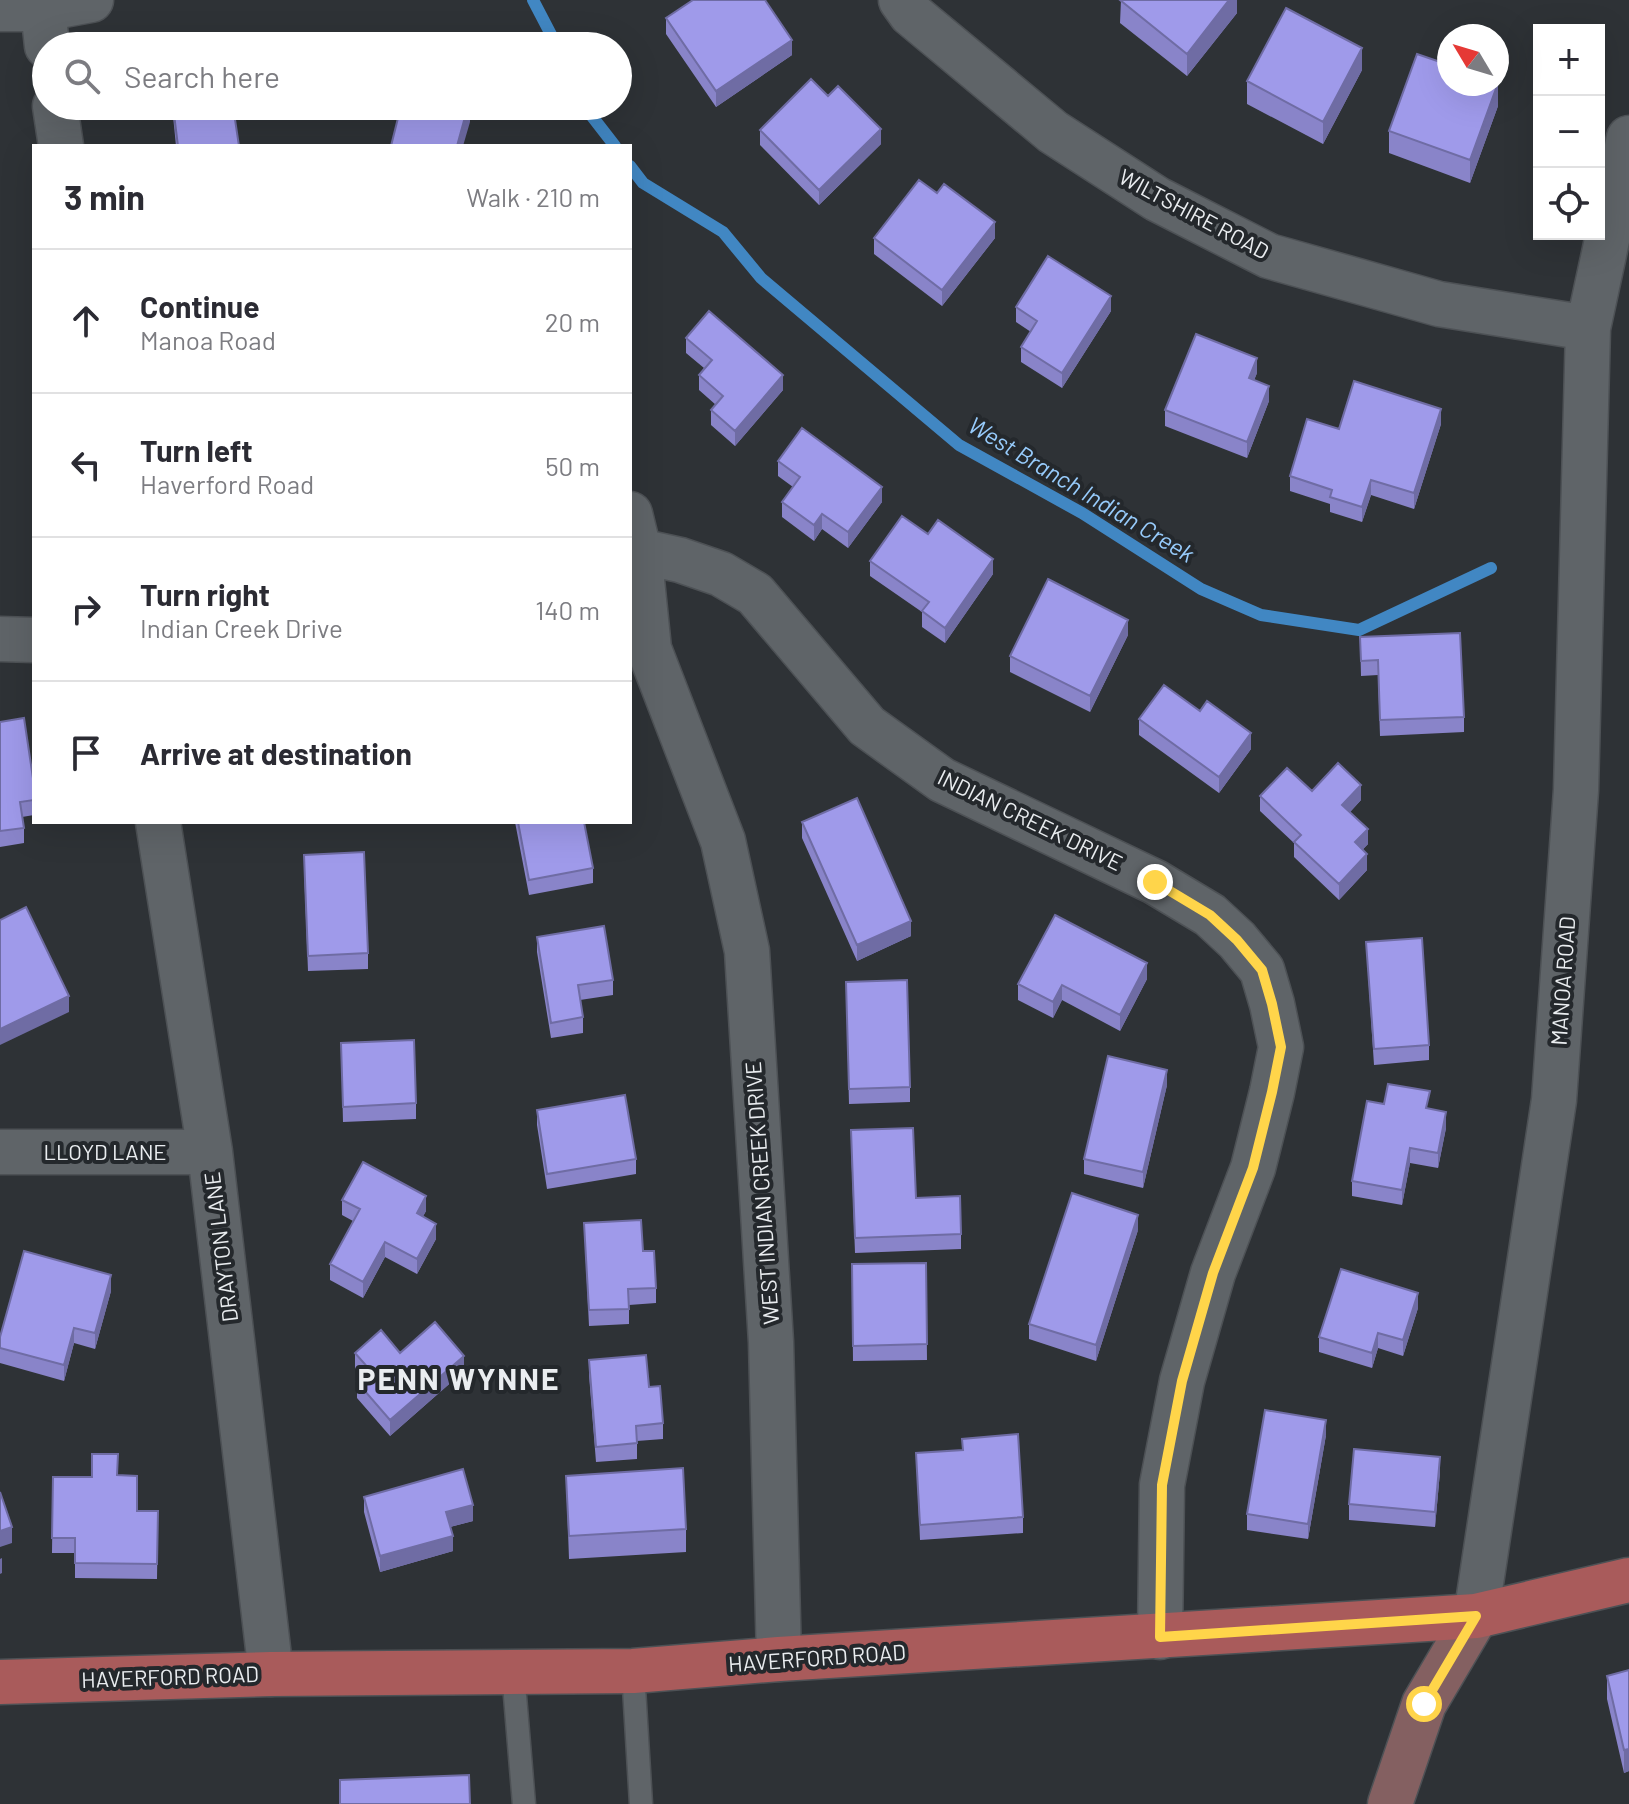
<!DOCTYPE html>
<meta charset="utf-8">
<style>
body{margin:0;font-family:Barlow,sans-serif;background:#f2f2f3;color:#2b2b33}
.controls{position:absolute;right:24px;top:24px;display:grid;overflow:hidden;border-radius:0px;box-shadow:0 8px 32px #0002}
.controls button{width:72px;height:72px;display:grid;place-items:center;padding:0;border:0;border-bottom:2px solid #e1e1e2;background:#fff;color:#2b2b33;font:40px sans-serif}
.compass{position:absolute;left:1437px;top:24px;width:72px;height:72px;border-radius:50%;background:#fff;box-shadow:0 8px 32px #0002;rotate:308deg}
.stop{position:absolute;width:24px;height:24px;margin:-18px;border:6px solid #ffd54a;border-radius:50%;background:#fff}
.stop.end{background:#ffd54a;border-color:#fff;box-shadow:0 2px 8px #0008}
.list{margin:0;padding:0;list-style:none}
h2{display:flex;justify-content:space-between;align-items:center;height:104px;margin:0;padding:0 32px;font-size:34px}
h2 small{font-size:26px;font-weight:400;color:#7c7c81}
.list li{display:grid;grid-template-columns:52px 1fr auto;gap:24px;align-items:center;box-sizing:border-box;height:144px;padding:0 32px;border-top:2px solid #e1e1e2}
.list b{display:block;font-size:30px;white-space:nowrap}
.list p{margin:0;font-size:26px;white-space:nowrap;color:#7c7c81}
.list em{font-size:26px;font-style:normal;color:#7c7c81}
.icon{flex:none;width:44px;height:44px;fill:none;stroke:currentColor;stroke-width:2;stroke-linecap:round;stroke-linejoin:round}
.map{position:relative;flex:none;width:1629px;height:1804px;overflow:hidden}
.search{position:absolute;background:#fff;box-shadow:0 8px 32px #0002;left:32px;top:32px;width:600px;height:88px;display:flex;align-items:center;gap:20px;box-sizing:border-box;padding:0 28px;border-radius:44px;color:#7c7c81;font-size:30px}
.panel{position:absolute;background:#fff;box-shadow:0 8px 32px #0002;left:32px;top:144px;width:600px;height:680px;border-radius:0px}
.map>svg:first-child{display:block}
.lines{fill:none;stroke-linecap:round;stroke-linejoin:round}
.stream{stroke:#4187c3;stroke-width:12}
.service-casing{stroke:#4d5155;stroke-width:25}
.minor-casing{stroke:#4d5155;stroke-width:47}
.secondary-casing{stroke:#4d5155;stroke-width:47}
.primary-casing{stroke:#4d5155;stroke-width:47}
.service{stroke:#5f6468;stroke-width:22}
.minor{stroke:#5f6468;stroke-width:44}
.secondary{stroke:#846061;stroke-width:44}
.primary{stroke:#a95b5b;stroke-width:44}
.wall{fill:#8984c9}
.shaded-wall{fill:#6f6ca4}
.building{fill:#9f9aea;stroke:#6f6ca4;stroke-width:2}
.route{stroke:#ffd54a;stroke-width:10}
.labels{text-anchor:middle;stroke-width:8;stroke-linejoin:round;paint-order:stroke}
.street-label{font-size:22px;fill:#eaedf0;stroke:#24282c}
.water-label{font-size:24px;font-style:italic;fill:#97cbfb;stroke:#24282c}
.district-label{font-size:30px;font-weight:bold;letter-spacing:2px;fill:#eaedf0;stroke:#24282c}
</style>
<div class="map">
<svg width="1629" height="1804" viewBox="0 0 1629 1804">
<rect width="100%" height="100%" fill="#2e3236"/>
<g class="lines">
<path class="stream" d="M533 0 557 46
M584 106 615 146
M630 166 643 183 723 232 761 278 959 445 1082 513 1201 589 1261 615 1359 630 1491 568"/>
<g class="service-casing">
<path id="service" d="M633 1671 641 1804
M513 1672 524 1804"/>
</g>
<g class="minor-casing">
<path id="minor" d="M42 0 47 46
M901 0 911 14 1053 132 1157 199 1269 256 1439 304 1588 328
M0 9H42L91 0
M55 106 61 146
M630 514 639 551 649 649 723 841 747 951 771 1342 779 1659
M639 551 680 560 721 574 755 594 867 726 942 780 1155 882 1210 915 1237 940 1262 970 1272 1004 1281 1047 1272 1092 1253 1168 1213 1273 1182 1381 1162 1485 1160 1637
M0 639 34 640
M158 822 210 1152 271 1674
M0 1152H210
M1476 1616 1554 1100 1576 790 1588 328 1629 138"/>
</g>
<g class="secondary-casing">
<path id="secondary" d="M1390 1804 1424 1704 1476 1616"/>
</g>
<g class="primary-casing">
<path id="primary" d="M0 1682 271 1674 633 1671 779 1659 1476 1616 1629 1580"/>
</g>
<use href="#service" class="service"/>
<use href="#minor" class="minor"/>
<use href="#secondary" class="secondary"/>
<use href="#primary" class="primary"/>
</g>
<path class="wall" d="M1121 0H1237V13L1187 76 1120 23Z
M666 18 792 55 716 107 666 34Z
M1362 70 1323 144 1247 104V81Z
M828 96 881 144 819 205 760 145V130Z
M172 106H233L239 146H176Z
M1498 106 1470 183 1389 153V131Z
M937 193 995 238 942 306 874 254V238Z
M1016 307 1111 311 1062 388 1021 362V347L1031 332 1016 322Z
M686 338 783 390 735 446 711 425V410L716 405 699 390V375L704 368 686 353Z
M1257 373 1254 380 1269 401 1247 458 1165 426V410Z
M1441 424 1414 509 1371 495 1362 522 1330 512V504L1290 491V476L1339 429Z
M778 461 882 502 848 548 822 529 814 541 782 517V502L793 487 778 476Z
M928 534 993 574 945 643 922 627V612L870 576V561Z
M1128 635 1090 712 1010 672V656Z
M1360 637 1464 717V732L1380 736 1378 675 1361 676Z
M1139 719 1251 749 1219 793 1139 735Z
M0 722 34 785V815L22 817 24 828V843L0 847Z
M1312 791 1361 800 1350 812 1368 844 1362 850 1367 870 1339 900 1294 857V843L1260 811V796Z
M515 822H584L593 868V883L529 895Z
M802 822 911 936 857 961 802 838Z
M304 870 368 953V969L308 971Z
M537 937 613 980V995L580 1000 583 1017V1033L551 1038 537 952Z
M1366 942 1429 1045V1060L1374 1065Z
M1147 979 1120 1031 1062 1000 1053 1018 1018 1000V984Z
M846 982 910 1087V1102L849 1104Z
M341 1043 416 1103V1119L343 1122Z
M1167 1085 1143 1188 1084 1174V1159Z
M1384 1104 1429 1109 1446 1128 1438 1168 1410 1163 1402 1205 1352 1196V1181Z
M537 1110 636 1159V1174L547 1189 537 1125Z
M851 1146 961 1234V1249L855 1253Z
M342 1200 426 1211 423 1216 436 1239 417 1274 385 1257 363 1298 330 1280V1264L353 1221 342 1215Z
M584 1223 643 1251 656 1288V1303L629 1305V1324L589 1326Z
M1138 1230 1096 1361 1029 1339V1324Z
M926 1263 927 1360 853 1361 852 1264Z
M111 1291 95 1349 74 1343 64 1381 0 1363V1337Z
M1418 1308 1403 1356 1378 1348 1372 1368 1319 1352V1337Z
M355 1353H400L464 1371 390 1436 357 1398V1382L363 1377 355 1368Z
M589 1360 649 1387 663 1423V1439L637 1441V1459L596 1462 589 1375Z
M1326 1435 1308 1539 1247 1530V1514Z
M962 1439 1023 1517V1533L920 1540 916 1453 962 1450Z
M1440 1472 1435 1527 1349 1520V1504Z
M118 1475 137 1511H158L157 1579 75 1578V1553H52L53 1477H92Z
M566 1476 686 1529V1552L569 1559Z
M364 1497 473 1521 450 1527 453 1551 380 1572 364 1512Z
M1629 1670V1771L1624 1773 1607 1699V1676Z"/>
<path class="shaded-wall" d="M1229 0H1237V13L1187 76V54Z
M792 40V55L716 107V91Z
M1362 48V70L1323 144V122Z
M1498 83V106L1470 183V160Z
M468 106H470V122L463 146H457Z
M881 129V144L819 205V190Z
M995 222V238L942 306V290Z
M1111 296V311L1062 388V373Z
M1257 358V373L1249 393V378Z
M783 375V390L735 446V431Z
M1269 386V401L1247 458V442Z
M1441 409V424L1414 509V493Z
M1371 480V495L1362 522V507Z
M882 487V502L848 548V532Z
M822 514V529L814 541V525Z
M993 559V574L945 643V628Z
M1128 620V635L1090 712V696Z
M1251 733V749L1219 793V777Z
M1361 785V800L1342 821V805Z
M1368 829V844L1355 858V842Z
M1367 854V870L1339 900V884Z
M911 921V936L857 961V945Z
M1147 963V979L1120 1031V1015Z
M1062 985V1000L1053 1018V1002Z
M69 996V1012L0 1045V1029Z
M1167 1070V1085L1143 1188V1172Z
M1446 1112V1128L1438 1168V1153Z
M1410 1148V1163L1402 1205V1190Z
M426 1196V1211L417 1228V1213Z
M1138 1215V1230L1096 1361V1345Z
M436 1224V1239L417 1274V1259Z
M385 1242V1257L363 1298V1282Z
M111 1275V1291L95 1349V1333Z
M1418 1293V1308L1403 1356V1340Z
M74 1328V1343L64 1381V1365Z
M1378 1333V1348L1372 1368V1353Z
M464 1356V1371L390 1436V1420Z
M1326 1420V1435L1308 1539V1524Z
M1440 1457V1472L1435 1527V1512Z
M473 1505V1521L446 1528V1512Z
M12 1527V1543L0 1547V1531Z
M453 1536V1551L380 1572V1556Z
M2 1558V1573L0 1574V1559Z
M1629 1749V1771L1624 1773V1750Z"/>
<path class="building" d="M693 0H765L792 40 716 91 666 18Z
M1120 0H1229L1187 54Z
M1286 8 1362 48 1323 122 1247 81Z
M1417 54 1449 65V84L1498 83 1470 160 1389 131Z
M811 79 828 96 838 86 881 129 819 190 760 130Z
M173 106H233L239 146H178Z
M401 106H468L457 146H391Z
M919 180 937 193 944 184 995 222 942 290 874 238Z
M1048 256 1111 296 1062 373 1021 347 1037 321 1016 307Z
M709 311 783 375 735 431 711 410 723 396 699 375 712 360 686 338Z
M1196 334 1257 358 1249 378 1269 386 1247 442 1165 410Z
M1354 381 1441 409 1414 493 1371 480 1362 507 1330 497 1332 490 1290 476 1307 419 1339 429Z
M802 428 882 487 848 532 822 514 814 525 782 502 800 477 778 461Z
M902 516 928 534 938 520 993 559 945 628 922 611 929 602 870 561Z
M1048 579 1128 620 1090 696 1010 656Z
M1460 633 1464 717 1380 720 1378 660 1361 661 1360 637Z
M1164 685 1200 711 1207 701 1251 733 1219 777 1139 719Z
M24 718 34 785V800L20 802 24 828 0 831V722Z
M1338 763 1361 785 1342 805 1368 829 1355 842 1367 854 1339 884 1294 842 1301 835 1260 796 1287 768 1312 791Z
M857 798 911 921 857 945 802 822Z
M518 822H584L593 868 529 880Z
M364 852 368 953 308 956 304 855Z
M26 907 69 996 0 1029V920Z
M1055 915 1147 963 1120 1015 1062 985 1053 1002 1018 984Z
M604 926 613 980 578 985 583 1017 551 1023 537 937Z
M1422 938 1429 1045 1374 1049 1366 942Z
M907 980 910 1087 849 1089 846 982Z
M414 1040 416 1103 343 1107 341 1043Z
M1108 1056 1167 1070 1143 1172 1084 1159Z
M1388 1084 1430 1091 1426 1108 1446 1112 1438 1153 1410 1148 1402 1190 1352 1181 1367 1101 1384 1104Z
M625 1095 636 1159 547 1174 537 1110Z
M913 1128 916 1198 960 1196 961 1234 855 1238 851 1130Z
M363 1162 426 1196 417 1213 436 1224 417 1259 385 1242 363 1282 330 1264 360 1209 342 1200Z
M1072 1193 1138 1215 1096 1345 1029 1324Z
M641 1220 643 1251H654L656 1288 628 1289 629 1309 589 1310 584 1223Z
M24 1251 111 1275 95 1333 74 1328 64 1365 0 1348V1337Z
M926 1263 927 1344 853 1346 852 1264Z
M1341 1269 1418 1293 1403 1340 1378 1333 1372 1353 1319 1337Z
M435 1322 464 1356 390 1420 357 1382 371 1371 355 1353 381 1330 400 1353Z
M646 1355 649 1387 660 1386 663 1423 636 1426 637 1443 596 1447 589 1360Z
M1265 1410 1326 1420 1308 1524 1247 1514Z
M1018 1434 1023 1517 920 1525 916 1453 963 1450 962 1439Z
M1354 1449 1440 1457 1435 1512 1349 1504Z
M92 1454H118L117 1475 137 1476V1511H158L157 1564 75 1563V1538H52L53 1477H92Z
M683 1468 686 1529 569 1536 566 1476Z
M463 1469 473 1505 446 1512 453 1536 380 1556 364 1497Z
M0 1492 12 1527 0 1531Z
M1629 1670V1749L1624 1750 1607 1676Z
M469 1775 470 1804H340V1780Z"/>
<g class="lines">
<path class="route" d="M1155 882 1210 915 1237 940 1262 970 1272 1004 1281 1047 1272 1092 1253 1168 1213 1273 1182 1381 1162 1485 1160 1637 1476 1616 1424 1704"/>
</g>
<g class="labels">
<g class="street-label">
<text transform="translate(1194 214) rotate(28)" y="8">WILTSHIRE ROAD</text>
<text transform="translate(1030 820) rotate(26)" y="8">INDIAN CREEK DRIVE</text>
<text transform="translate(1563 981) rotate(-86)" y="8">MANOA ROAD</text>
<text x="105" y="1160">LLOYD LANE</text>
<text transform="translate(762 1193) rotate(-94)" y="8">WEST INDIAN CREEK DRIVE</text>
<text transform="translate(221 1247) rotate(-97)" y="8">DRAYTON LANE</text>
<text transform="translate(817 1658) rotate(-4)" y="8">HAVERFORD ROAD</text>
<text transform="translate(170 1677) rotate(-2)" y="8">HAVERFORD ROAD</text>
</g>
<g class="water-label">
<text transform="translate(1081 490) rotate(31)" y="8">West Branch Indian Creek</text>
</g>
<g class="district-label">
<text x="459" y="1390">PENN WYNNE</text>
</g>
</g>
</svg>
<div class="controls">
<button>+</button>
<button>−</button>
<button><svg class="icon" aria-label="locate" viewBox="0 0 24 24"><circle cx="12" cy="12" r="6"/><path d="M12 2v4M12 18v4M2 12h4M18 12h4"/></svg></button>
</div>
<svg class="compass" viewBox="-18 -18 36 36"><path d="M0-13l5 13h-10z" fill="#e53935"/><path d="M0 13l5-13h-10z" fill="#7c7c81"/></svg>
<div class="stop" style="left:1424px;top:1704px"></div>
<div class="stop end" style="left:1155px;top:882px"></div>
<div class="search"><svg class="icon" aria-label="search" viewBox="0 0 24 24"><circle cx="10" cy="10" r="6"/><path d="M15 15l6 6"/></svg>Search here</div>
<section class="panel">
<h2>3 min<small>Walk · 210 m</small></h2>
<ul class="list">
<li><svg class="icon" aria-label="ahead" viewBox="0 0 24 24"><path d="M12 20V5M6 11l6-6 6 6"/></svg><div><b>Continue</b><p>Manoa Road</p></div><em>20 m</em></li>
<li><svg class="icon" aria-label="left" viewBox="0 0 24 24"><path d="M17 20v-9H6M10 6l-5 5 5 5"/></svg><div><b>Turn left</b><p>Haverford Road</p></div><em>50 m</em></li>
<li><svg class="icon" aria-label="right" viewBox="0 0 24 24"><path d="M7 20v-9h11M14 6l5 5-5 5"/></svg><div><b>Turn right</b><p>Indian Creek Drive</p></div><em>140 m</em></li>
<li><svg class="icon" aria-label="arrive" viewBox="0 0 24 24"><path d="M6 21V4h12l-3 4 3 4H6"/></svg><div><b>Arrive at destination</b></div></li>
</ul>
</section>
</div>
